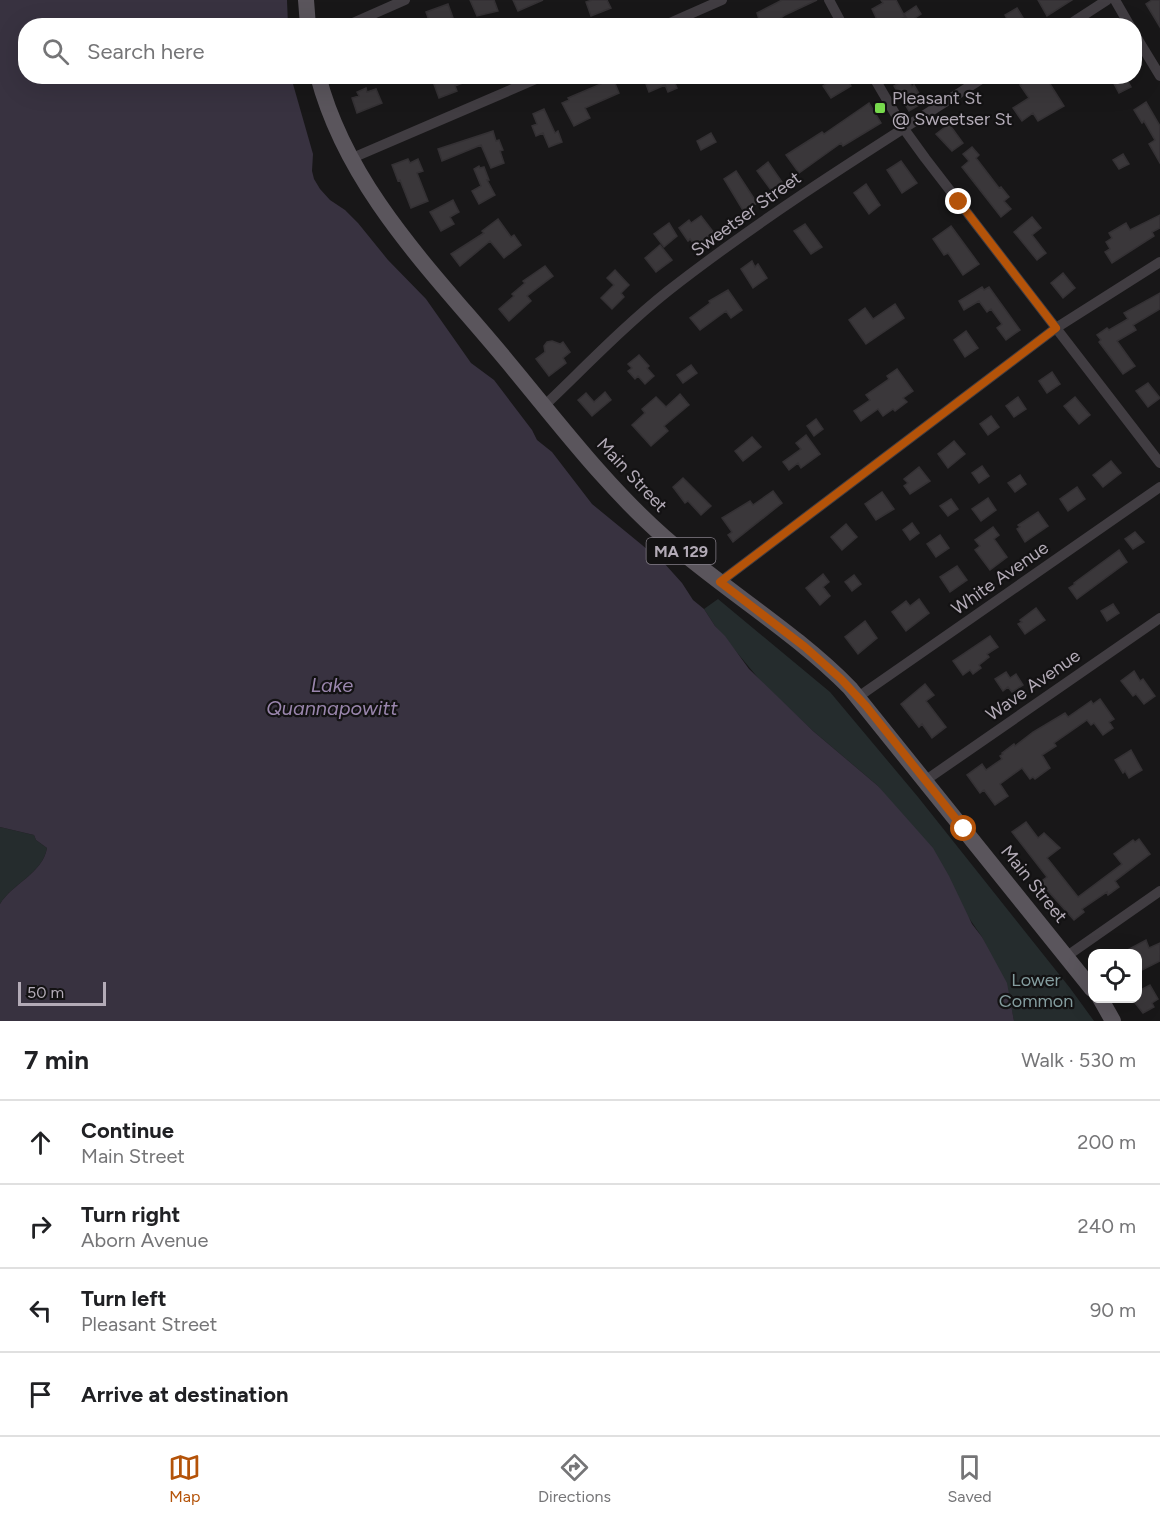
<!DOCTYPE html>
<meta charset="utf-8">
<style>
body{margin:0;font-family:Figtree,sans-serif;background:#f2f2f2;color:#202124}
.controls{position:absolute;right:18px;bottom:18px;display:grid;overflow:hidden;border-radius:12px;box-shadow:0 6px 24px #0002}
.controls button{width:54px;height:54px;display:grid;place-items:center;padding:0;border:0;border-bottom:2px solid #e0e0e0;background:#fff;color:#202124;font:30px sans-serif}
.scale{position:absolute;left:18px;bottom:15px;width:88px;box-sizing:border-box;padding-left:6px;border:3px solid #b3abb7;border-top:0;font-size:16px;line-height:21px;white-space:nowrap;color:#b3abb7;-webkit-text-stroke:4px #131213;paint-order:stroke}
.stop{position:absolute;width:18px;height:18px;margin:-14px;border:4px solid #b45309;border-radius:50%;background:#fff}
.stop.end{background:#b45309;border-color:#fff;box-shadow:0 2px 6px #0008}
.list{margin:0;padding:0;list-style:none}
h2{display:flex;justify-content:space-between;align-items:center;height:78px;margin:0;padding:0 24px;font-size:26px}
h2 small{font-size:20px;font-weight:400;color:#757577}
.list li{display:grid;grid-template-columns:39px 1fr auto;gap:18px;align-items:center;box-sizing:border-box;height:84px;padding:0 24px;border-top:2px solid #e0e0e0}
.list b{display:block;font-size:22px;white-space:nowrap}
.list p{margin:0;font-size:20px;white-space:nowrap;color:#757577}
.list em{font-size:20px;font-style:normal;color:#757577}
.icon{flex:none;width:33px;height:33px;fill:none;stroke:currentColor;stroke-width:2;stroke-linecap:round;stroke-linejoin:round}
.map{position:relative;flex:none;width:1160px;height:1021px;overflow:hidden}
.search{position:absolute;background:#fff;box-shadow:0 6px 24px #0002;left:18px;right:18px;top:18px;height:66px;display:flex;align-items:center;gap:15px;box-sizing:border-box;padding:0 21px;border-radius:24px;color:#757577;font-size:22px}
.sheet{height:414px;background:#fff}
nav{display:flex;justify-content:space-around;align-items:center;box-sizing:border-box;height:84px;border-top:2px solid #e0e0e0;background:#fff;font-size:16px;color:#757577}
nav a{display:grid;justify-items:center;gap:3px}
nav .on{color:#b45309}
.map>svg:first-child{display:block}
.green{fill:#252c2d}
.water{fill:#383240}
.building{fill:#3a373a;stroke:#343134;stroke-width:1.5}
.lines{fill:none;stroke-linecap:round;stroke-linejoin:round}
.minor{stroke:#413d42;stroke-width:10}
.primary{stroke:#5a555c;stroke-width:16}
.route{stroke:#b45309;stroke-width:8}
.poi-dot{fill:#78db4d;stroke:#131213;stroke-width:2}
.labels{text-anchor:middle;stroke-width:4.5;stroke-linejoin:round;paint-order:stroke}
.shield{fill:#131213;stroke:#837d86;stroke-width:1.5}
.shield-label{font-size:16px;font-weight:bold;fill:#b3abb7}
.poi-label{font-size:18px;fill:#b3abb7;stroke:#131213;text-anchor:start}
.street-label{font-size:18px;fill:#b3abb7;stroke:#131213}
.park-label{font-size:18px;fill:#849d9f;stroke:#131213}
.water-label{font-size:20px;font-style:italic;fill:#9a86ad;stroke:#131213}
</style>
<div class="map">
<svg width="1160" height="1021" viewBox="0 0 1160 1021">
<rect width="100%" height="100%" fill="#181718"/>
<path class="green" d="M718 599 830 692 918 797 1070 988 1094 1021H1014L1009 996 982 937 878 786 813 731 763 684 715 626 704 609Z
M0 827 34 835 36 840 47 848C43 873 12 884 0 904Z"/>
<path class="water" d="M0 0H287L288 25 26 26V76L291 77 313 154 312 171 314 179 320 189 330 200 345 210 358 223 388 260 426 299 471 363 494 380 532 430 537 440 552 452 592 504 664 563 682 583 693 600 704 609 715 626 725 636 749 669 813 731 878 786 933 848 949 876 972 924 982 937 1007 983 1014 1021H0V904C12 884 43 873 47 848L36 840 34 835 0 827Z"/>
<path class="building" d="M470 0H494L498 11 477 16Z
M513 0H543L518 11Z
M592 0H607L611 8 591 16 586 2Z
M782 0H817L785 15 770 26H761L757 13Z
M881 0H896L905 17 888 26H880L872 9 883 3Z
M1038 0H1072L1047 16Z
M1152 0H1160V27L1146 4Z
M448 4 456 26H431L426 12Z
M916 6 921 14 909 22 904 14Z
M1017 8 1028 26H1011L1005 15Z
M431 76H478V77L455 86 457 91 439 98Z
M609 76H612L619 93 585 108 590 118 574 126 562 103 569 100 568 98 601 84 599 81Z
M643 76H683L674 81 677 88 668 92 665 85 649 92Z
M838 76H845L851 86 831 98 823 86Z
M1033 76H1045L1064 106 1038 121 1033 113 1022 121 1013 108 1029 98 1020 85Z
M1113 76H1125L1131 87 1119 93 1113 82 1116 80Z
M907 78 912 87 914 85 924 102 909 111 894 86Z
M366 88 367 92 376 89 382 103 357 113 352 98 359 96 357 92Z
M1146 102 1160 126V163L1149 144 1155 140 1144 121 1142 123 1134 110Z
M869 103 881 123 843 146 841 143 799 173 786 155 822 132 824 134Z
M544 109 555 133 558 131 562 142 549 147 543 133 536 136 532 126 537 124 533 114Z
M949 124 963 143 952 151 936 134Z
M493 131 496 141 499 140 503 150 500 151 504 163 491 168 481 145 442 161 438 149Z
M711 133 716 142 701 150 697 141Z
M972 147 979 155 976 158 999 188 1001 187 1009 197 1004 201 1011 209 1001 217 962 167 969 161 963 154Z
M1123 154 1129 164 1119 169 1113 160Z
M408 159 410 163 418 159 423 171 417 173 428 201 411 208 400 180 398 181 392 165Z
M901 161 917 183 902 193 887 170Z
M768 162 782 182 771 190 757 171Z
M479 166 480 168 484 167 489 180H487L495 195 479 204 472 191 481 186 474 169Z
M736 171 757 203 744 212 724 179Z
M866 184 880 205 869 214 854 193Z
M453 200 459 212 450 217 454 224 441 231 430 212Z
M1160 215V228L1152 232 1154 236 1112 263 1105 252 1110 249 1106 242 1112 238 1109 233 1126 223 1130 230Z
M701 216 715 234 697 248 690 239 688 241 679 228 689 220 691 223Z
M1032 217 1041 228 1032 235 1046 253 1037 260 1014 232Z
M498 219 511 237 514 235 521 245 504 258 490 241 460 266 451 254 484 233 482 231Z
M669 223 677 236 664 247 654 234Z
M805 224 822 247 811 254 794 231Z
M951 226 979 264 963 275 948 253 944 255 933 239Z
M660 245 672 260 656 272 645 258Z
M752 261 755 267 758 264 767 278 753 288 741 269Z
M545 266 553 276 527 296 531 301 509 321 499 309 514 296 512 294 525 283 523 281Z
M615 270 629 285 621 293 624 297 612 309 601 298 614 285 607 278Z
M1063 273 1075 288 1063 298 1051 283Z
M982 287 984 290 989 287 1020 330 1006 340 997 328 1002 324 991 309 987 312 979 301 964 310 959 301Z
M728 290 742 310 731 318 726 311 700 330 690 318 710 303 709 301Z
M1160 293V309L1133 325 1136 330 1117 341 1135 366 1123 374 1099 342 1101 340 1097 335 1107 328 1109 330 1128 319 1124 313Z
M895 304 904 318 866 344 849 320 865 308 873 319Z
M966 331 978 348 965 357 954 340Z
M552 341 560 344 563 342 570 352 563 358 566 363 549 376 536 359 545 352 544 346 547 342Z
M639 355 649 366 647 368 654 376 645 384 638 376 635 379 628 371 632 368 628 364Z
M691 365 697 373 683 383 677 375Z
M897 369 913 391 903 398 907 402 895 411 893 409 883 416 878 409 861 421 854 411 870 400 866 395 889 379 887 376Z
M1052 372 1060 384 1047 393 1039 381Z
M1148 383 1160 398 1148 407 1136 391Z
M605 392 611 400 592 416 578 400 586 393 594 402Z
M680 394 689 405 664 426 668 431 651 446 632 425 645 413 642 409 656 397 666 407Z
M1018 397 1026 409 1014 417 1006 406Z
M1075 397 1090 415 1079 424 1064 406Z
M991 416 999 427 988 435 980 424Z
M816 419 823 429 814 436 807 426Z
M806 435 820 454 801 468 798 463 789 470 783 462 801 449 796 443Z
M752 437 761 447 743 461 735 451Z
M954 441 965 454 948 468 938 454Z
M1111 461 1121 473 1103 487 1093 475Z
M982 466 989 476 979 483 972 473Z
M919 467 930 481 910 494 904 486 908 483 904 479Z
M1020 475 1026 484 1015 492 1008 483Z
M683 478 711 506 701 515 688 501 685 503 673 487Z
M1077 487 1085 499 1068 511 1060 499Z
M773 491 782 503 733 542 728 535 732 532 722 518 750 501 753 505Z
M882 492 894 509 876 520 865 504Z
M988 498 996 510 981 521 972 509Z
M951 499 958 509 948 516 940 506Z
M1038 512 1048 526 1025 542 1017 529 1020 527 1018 525Z
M912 523 919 533 910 540 903 530Z
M846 524 857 537 842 550 831 537Z
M993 527 999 535 994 539 1007 557 990 570 975 550 980 546 975 540Z
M1135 532 1144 542 1133 549 1125 539Z
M940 535 949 548 936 557 927 544Z
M1119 550 1127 562 1077 599 1069 588 1075 584 1074 583Z
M957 566 967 580 950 592 940 577Z
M823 574 829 582 823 587 830 596 820 605 806 588Z
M854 575 861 584 852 591 845 582Z
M919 599 929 613 906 631 892 612 906 601 910 606Z
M1113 604 1119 613 1107 621 1101 611Z
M1036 608 1045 620 1025 634 1018 624 1022 622 1020 620Z
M865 621 877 638 858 654 845 637Z
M990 636 998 647 987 654 989 657 979 665 981 668 973 674 970 670 963 675 953 661Z
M1134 671 1140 681 1143 679 1155 696 1144 704 1136 694 1133 696 1121 681Z
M1006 672 1010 678 1016 674 1023 685 1012 692 1008 687 1003 691 995 679Z
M925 684 934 695 926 701 946 727 932 738 922 724 919 727 901 704Z
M1100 699 1114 719 1109 722 1113 728 1103 735 1094 723 1091 725 1087 720 1054 743 1056 746 1042 755 1050 768 1035 779 1033 777 1030 779 1022 768 1000 784 1008 796 995 805 984 790 980 793 967 775 982 764 986 770 1002 759 1000 756 1003 754 1002 753 1014 744 1015 746 1033 732 1065 713 1068 717 1091 701 1093 704Z
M1131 750 1142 770 1129 778 1125 771 1123 773 1115 760Z
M1026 822 1038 838 1044 833 1060 848 1047 858 1078 897 1122 864 1114 854 1133 840 1135 842 1139 839 1150 854 1115 881 1119 887 1108 895 1107 892 1082 909 1084 912 1074 920 1040 882 1047 877 1012 832Z
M1146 940 1149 948 1160 943V961L1140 971 1137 966V954H1120Z
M1150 985 1158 999 1152 1003 1154 1007 1143 1013 1132 999H1137V992Z"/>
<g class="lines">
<path class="minor" d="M829 0 843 26
M1115 0 1130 26
M346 26 405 0
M663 26 722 0
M1067 26 1107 0
M1134 33 1160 76
M873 76 904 129 925 158 1160 463
M350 159 543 76
M544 406C585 367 624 326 668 291 769 212 878 145 986 76
M720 582 1056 328 1160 262
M858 697 1160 487
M926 780 1160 618
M1067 956 1160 891"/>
<path class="primary" d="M306 0 308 26
M318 76C348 190 434 273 507 361 557 421 605 485 664 537 724 590 794 631 850 688L1092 989
M1100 998 1113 1021"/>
</g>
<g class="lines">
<path class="route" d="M959 202 1056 328 720 582 805 647 841 679 866 706 964 829"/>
</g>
<rect class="poi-dot" x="874" y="102" width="12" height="12" rx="3"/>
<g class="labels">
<rect class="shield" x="646.5" y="538" width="69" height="26" rx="4.5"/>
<g class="shield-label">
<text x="681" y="557">MA 129</text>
</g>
<g class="poi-label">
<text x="892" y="104">Pleasant St<tspan x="892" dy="21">@ Sweetser St</tspan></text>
</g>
<g class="street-label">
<text transform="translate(746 214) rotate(-36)" y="6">Sweetser Street</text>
<text transform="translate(632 475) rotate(47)" y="6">Main Street</text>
<text transform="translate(1000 578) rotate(-35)" y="6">White Avenue</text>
<text transform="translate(1033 685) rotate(-35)" y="6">Wave Avenue</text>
<text transform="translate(1034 884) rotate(51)" y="6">Main Street</text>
</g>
<g class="park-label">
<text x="1036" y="986">Lower<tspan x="1036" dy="21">Common</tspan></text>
</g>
<g class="water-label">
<text x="332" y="692">Lake<tspan x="332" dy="23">Quannapowitt</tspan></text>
</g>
</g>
</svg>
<div class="controls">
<button><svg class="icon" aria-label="locate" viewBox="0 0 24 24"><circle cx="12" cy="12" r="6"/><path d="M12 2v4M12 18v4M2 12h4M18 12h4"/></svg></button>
</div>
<div class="scale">50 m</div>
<div class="stop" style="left:964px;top:829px"></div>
<div class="stop end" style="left:959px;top:202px"></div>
<div class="search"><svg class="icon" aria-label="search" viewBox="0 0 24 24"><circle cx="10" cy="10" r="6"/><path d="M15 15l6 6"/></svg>Search here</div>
</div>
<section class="sheet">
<h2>7 min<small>Walk · 530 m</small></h2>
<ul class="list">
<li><svg class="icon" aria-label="ahead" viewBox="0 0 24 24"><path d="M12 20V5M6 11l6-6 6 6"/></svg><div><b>Continue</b><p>Main Street</p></div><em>200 m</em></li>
<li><svg class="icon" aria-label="right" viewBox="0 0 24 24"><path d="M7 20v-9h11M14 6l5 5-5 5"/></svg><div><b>Turn right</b><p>Aborn Avenue</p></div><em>240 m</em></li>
<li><svg class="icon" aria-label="left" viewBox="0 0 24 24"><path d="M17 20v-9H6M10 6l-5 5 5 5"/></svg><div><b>Turn left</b><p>Pleasant Street</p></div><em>90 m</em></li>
<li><svg class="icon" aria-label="arrive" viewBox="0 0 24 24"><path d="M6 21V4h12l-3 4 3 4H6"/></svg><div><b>Arrive at destination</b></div></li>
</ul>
</section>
<nav>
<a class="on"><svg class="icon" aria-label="map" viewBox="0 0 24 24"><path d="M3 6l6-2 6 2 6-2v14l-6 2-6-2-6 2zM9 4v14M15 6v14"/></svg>Map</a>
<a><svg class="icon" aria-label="directions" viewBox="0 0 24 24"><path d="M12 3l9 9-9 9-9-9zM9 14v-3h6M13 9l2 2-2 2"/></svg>Directions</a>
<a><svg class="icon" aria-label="saved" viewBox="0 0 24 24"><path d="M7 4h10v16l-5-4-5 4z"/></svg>Saved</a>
</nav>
